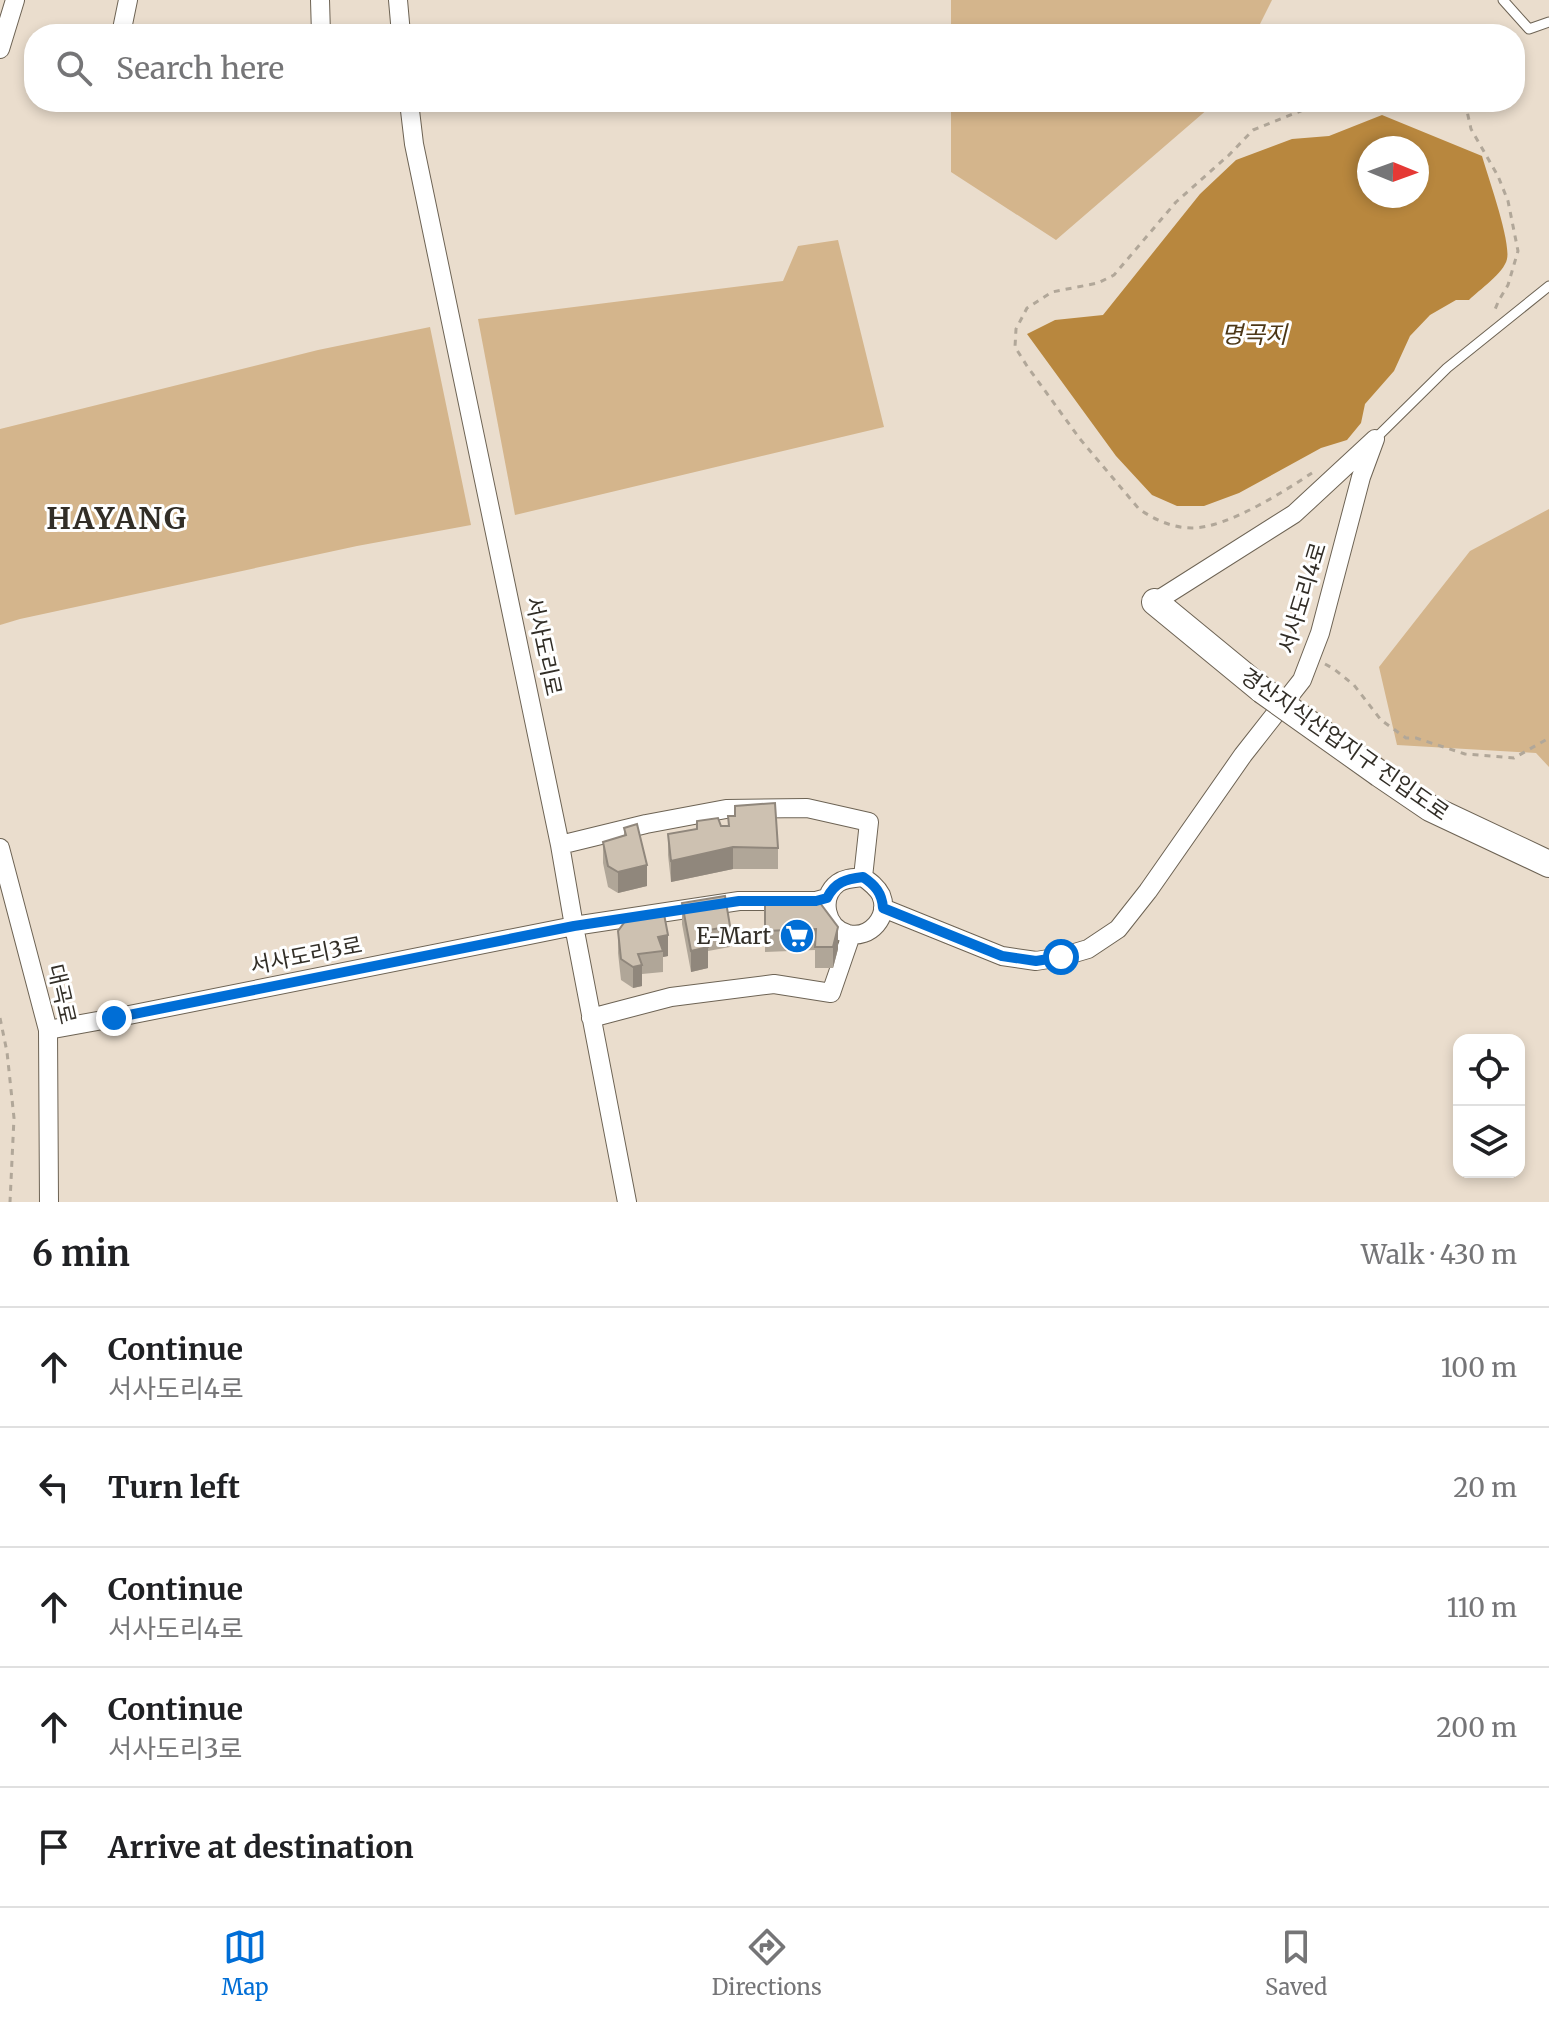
<!DOCTYPE html>
<meta charset="utf-8">
<style>
body{margin:0;font-family:Merriweather,"Noto Sans KR",serif;background:#f6f6f6;color:#202124}
.controls{position:absolute;right:24px;bottom:24px;display:grid;overflow:hidden;border-radius:16px;box-shadow:0 4px 12px #0003}
.controls button{width:72px;height:72px;display:grid;place-items:center;padding:0;border:0;border-bottom:2px solid #e0e0e0;background:#fff;color:#202124;font:40px sans-serif}
.compass{position:absolute;left:1357px;top:136px;width:72px;height:72px;border-radius:50%;background:#fff;box-shadow:0 4px 12px #0003;rotate:91deg}
.stop{position:absolute;width:24px;height:24px;margin:-18px;border:6px solid #006ed6;border-radius:50%;background:#fff}
.stop.end{background:#006ed6;border-color:#fff;box-shadow:0 2px 8px #0008}
.list{margin:0;padding:0;list-style:none}
h2{display:flex;justify-content:space-between;align-items:center;height:104px;margin:0;padding:0 32px;font-size:34px}
h2 small{font-size:26px;font-weight:400;color:#757577}
.list li{display:grid;grid-template-columns:52px 1fr auto;gap:24px;align-items:center;box-sizing:border-box;height:120px;padding:0 32px;border-top:2px solid #e0e0e0}
.list b{display:block;font-size:30px;white-space:nowrap}
.list p{margin:0;font-size:26px;white-space:nowrap;color:#757577}
.list em{font-size:26px;font-style:normal;color:#757577}
.icon{flex:none;width:44px;height:44px;fill:none;stroke:currentColor;stroke-width:2;stroke-linecap:round;stroke-linejoin:round}
.map{position:relative;flex:none;width:1549px;height:1202px;overflow:hidden}
.search{position:absolute;background:#fff;box-shadow:0 4px 12px #0003;left:24px;right:24px;top:24px;height:88px;display:flex;align-items:center;gap:20px;box-sizing:border-box;padding:0 28px;border-radius:32px;color:#757577;font-size:30px}
.sheet{height:704px;background:#fff}
nav{display:flex;justify-content:space-around;align-items:center;box-sizing:border-box;height:112px;border-top:2px solid #e0e0e0;background:#fff;font-size:22px;color:#757577}
nav a{display:grid;justify-items:center;gap:4px}
nav .on{color:#006ed6}
.map>svg:first-child{display:block}
.green{fill:#d4b58c}
.water{fill:#b8873e;fill-rule:evenodd}
.lines{fill:none;stroke-linecap:round;stroke-linejoin:round}
.lane-casing{stroke:#6d6354;stroke-width:11}
.street-casing{stroke:#6d6354;stroke-width:20}
.secondary-casing{stroke:#6d6354;stroke-width:28}
.path{stroke:#b1a799;stroke-width:3;stroke-dasharray:6 6;stroke-linecap:butt}
.lane{stroke:#fff;stroke-width:9}
.street{stroke:#fff;stroke-width:18}
.secondary{stroke:#fff;stroke-width:26}
.secondary-bridge-casing{stroke:#6d6354;stroke-width:28;stroke-linecap:butt}
.secondary-bridge{stroke:#fff;stroke-width:26}
.wall{fill:#b0a698}
.shaded-wall{fill:#90877c}
.building{fill:#cdc1b1;stroke:#90877c;stroke-width:2}
.route{stroke:#006ed6;stroke-width:10}
.labels{text-anchor:middle;stroke-width:6;stroke-linejoin:round;paint-order:stroke}
.street-label{font-size:22px;fill:#322e27;stroke:#fff}
.poi-label{font-size:22px;fill:#322e27;stroke:#fff;text-anchor:end}
.water-label{font-size:24px;font-style:italic;fill:#4c3717;stroke:#fff}
.district-label{font-size:30px;font-weight:bold;letter-spacing:2px;fill:#322e27;stroke:#fff}
</style>
<div class="map">
<svg width="1549" height="1202" viewBox="0 0 1549 1202">
<rect width="100%" height="100%" fill="#eaddcd"/>
<path class="green" d="M951 0H1272L1255 34H951Z
M951 102H1216L1056 240 951 172Z
M838 240 884 427 515 515 478 319 783 281 798 246Z
M430 327 471 525 357 546 20 619 0 625V429L318 350Z
M1549 509V767L1536 753 1397 745 1379 667 1470 551Z"/>
<path class="water" d="M1382 115 1482 156C1488 177 1511 241 1507 259 1504 273 1479 290 1469 300H1456L1430 315 1410 336 1394 371 1365 404 1361 423 1347 440 1321 448 1239 493 1204 506H1177L1152 495 1116 456 1027 334 1055 320 1103 315 1200 194 1236 160 1292 139 1329 136ZM1369 148H1417V196H1369Z"/>
<g class="lines">
<g class="lane-casing">
<path id="lane" d="M1503 0 1529 29 1549 22
M1375 439 1447 368 1549 286"/>
</g>
<g class="street-casing">
<path id="street" d="M320 0 321 34
M398 0 401 34
M121 34 128 0
M0 49 15 0
M409 102 414 144 560 845 574 926 627 1202
M560 845 646 824 726 809 807 808 869 822 863 877
M0 848 48 1030 49 1202
M863 877C870 882 877 887 881 895 890 917 870 939 848 934 825 928 819 897 838 883 845 878 854 878 863 877Z
M883 908 1002 956 1036 961 1061 957 1088 949 1118 929 1148 891 1243 755 1302 680 1320 633 1361 477 1375 439 1294 514 1155 602
M591 1018 671 997 774 984 831 993 851 935
M48 1030 114 1018 574 926 739 901H816L827 898"/>
</g>
<g class="secondary-casing">
<path id="secondary" d="M1155 602 1262 690
M1380 774 1430 808 1549 864"/>
</g>
<path class="path" d="M1465 102 1471 129 1498 176 1508 201 1518 251 1508 285 1499 300 1493 314
M1312 473C1283 492 1227 528 1192 528 1173 528 1155 520 1139 509L1080 439 1027 366 1015 347 1016 329 1027 308 1052 292 1098 283 1114 275 1176 202 1229 155 1253 130 1323 102
M1325 664 1334 669 1354 685 1381 720 1406 738H1416L1465 754 1514 758 1549 738
M0 1018 7 1052 14 1118 10 1202"/>
<use href="#lane" class="lane"/>
<use href="#street" class="street"/>
<use href="#secondary" class="secondary"/>
<g class="secondary-bridge-casing">
<path id="secondary-bridge" d="M1262 690 1380 774"/>
</g>
<use href="#secondary-bridge" class="secondary-bridge"/>
</g>
<path class="wall" d="M721 826 778 848V869H733L671 882 668 855V834Z
M624 828 647 886 618 893 608 887 603 863V842L624 835Z
M765 900 820 903 838 949 833 968H815V950L765 952Z
M682 903 730 926V947L708 951V968L691 972 682 924Z
M664 914 668 956 663 957V972L642 974V986L633 988 621 980 618 953V931Z"/>
<path class="shaded-wall" d="M733 847V869L671 882V861Z
M647 865V886L618 893V872Z
M838 927V949L833 968V947Z
M668 935V956L663 957V951L658 937Z
M708 947V968L691 972V951Z
M642 965V986L633 988V967Z"/>
<path class="building" d="M775 803 778 848 733 847 671 861 668 834 697 829V821L718 818 721 826H729L728 816H735V806Z
M637 824 647 865 618 872 608 866 603 842 626 835 624 828Z
M725 896 730 926 704 931 708 947 691 951 682 903Z
M765 900 820 903 838 927 833 947H815L816 929 765 931Z
M664 914 668 935 658 937 663 951 638 954 642 965 633 967 621 959 618 931 626 920Z"/>
<g class="lines">
<path class="route" d="M114 1018 574 926 739 901H816L827 898C835 882 846 879 863 877 875 885 882 893 883 908L1002 956 1036 961 1061 957"/>
</g>
<defs>
<g id="supermarket-disc" transform="scale(1.8)"><circle r="9.5" fill="#006ed6" stroke="#fff"/><path d="M-6-5.5h2.5l.6 2H6L4.5 2H-2.5L-4.4-4H-6ZM-1.5 3.2a1.3 1.3 0 1 0 .1 0ZM3 3.2a1.3 1.3 0 1 0 .1 0Z" fill="#fff"/></g>
</defs>
<g fill-rule="evenodd">
<use href="#supermarket-disc" x="797" y="936"/>
</g>
<g class="labels">
<g class="street-label">
<text transform="translate(1302 598) rotate(-73)" y="8">서사도리4로</text>
<text transform="translate(544 646) rotate(78)" y="8">서사도리로</text>
<text transform="translate(1345 744) rotate(35)" y="8">경산지식산업지구 진입도로</text>
<text transform="translate(306 955) rotate(-11)" y="8">서사도리3로</text>
<text transform="translate(62 994) rotate(77)" y="8">대곡로</text>
</g>
<g class="poi-label">
<text x="771" y="944">E-Mart</text>
</g>
<g class="water-label">
<text x="1254" y="343">명곡지</text>
</g>
<g class="district-label">
<text x="117" y="529">HAYANG</text>
</g>
</g>
</svg>
<div class="controls">
<button><svg class="icon" aria-label="locate" viewBox="0 0 24 24"><circle cx="12" cy="12" r="6"/><path d="M12 2v4M12 18v4M2 12h4M18 12h4"/></svg></button>
<button><svg class="icon" aria-label="layers" viewBox="0 0 24 24"><path d="M12 4l9 5-9 5-9-5zM3 14l9 5 9-5"/></svg></button>
</div>
<svg class="compass" viewBox="-18 -18 36 36"><path d="M0-13l5 13h-10z" fill="#e53935"/><path d="M0 13l5-13h-10z" fill="#757577"/></svg>
<div class="stop" style="left:1061px;top:957px"></div>
<div class="stop end" style="left:114px;top:1018px"></div>
<div class="search"><svg class="icon" aria-label="search" viewBox="0 0 24 24"><circle cx="10" cy="10" r="6"/><path d="M15 15l6 6"/></svg>Search here</div>
</div>
<section class="sheet">
<h2>6 min<small>Walk · 430 m</small></h2>
<ul class="list">
<li><svg class="icon" aria-label="ahead" viewBox="0 0 24 24"><path d="M12 20V5M6 11l6-6 6 6"/></svg><div><b>Continue</b><p>서사도리4로</p></div><em>100 m</em></li>
<li><svg class="icon" aria-label="left" viewBox="0 0 24 24"><path d="M17 20v-9H6M10 6l-5 5 5 5"/></svg><div><b>Turn left</b></div><em>20 m</em></li>
<li><svg class="icon" aria-label="ahead" viewBox="0 0 24 24"><path d="M12 20V5M6 11l6-6 6 6"/></svg><div><b>Continue</b><p>서사도리4로</p></div><em>110 m</em></li>
<li><svg class="icon" aria-label="ahead" viewBox="0 0 24 24"><path d="M12 20V5M6 11l6-6 6 6"/></svg><div><b>Continue</b><p>서사도리3로</p></div><em>200 m</em></li>
<li><svg class="icon" aria-label="arrive" viewBox="0 0 24 24"><path d="M6 21V4h12l-3 4 3 4H6"/></svg><div><b>Arrive at destination</b></div></li>
</ul>
</section>
<nav>
<a class="on"><svg class="icon" aria-label="map" viewBox="0 0 24 24"><path d="M3 6l6-2 6 2 6-2v14l-6 2-6-2-6 2zM9 4v14M15 6v14"/></svg>Map</a>
<a><svg class="icon" aria-label="directions" viewBox="0 0 24 24"><path d="M12 3l9 9-9 9-9-9zM9 14v-3h6M13 9l2 2-2 2"/></svg>Directions</a>
<a><svg class="icon" aria-label="saved" viewBox="0 0 24 24"><path d="M7 4h10v16l-5-4-5 4z"/></svg>Saved</a>
</nav>
